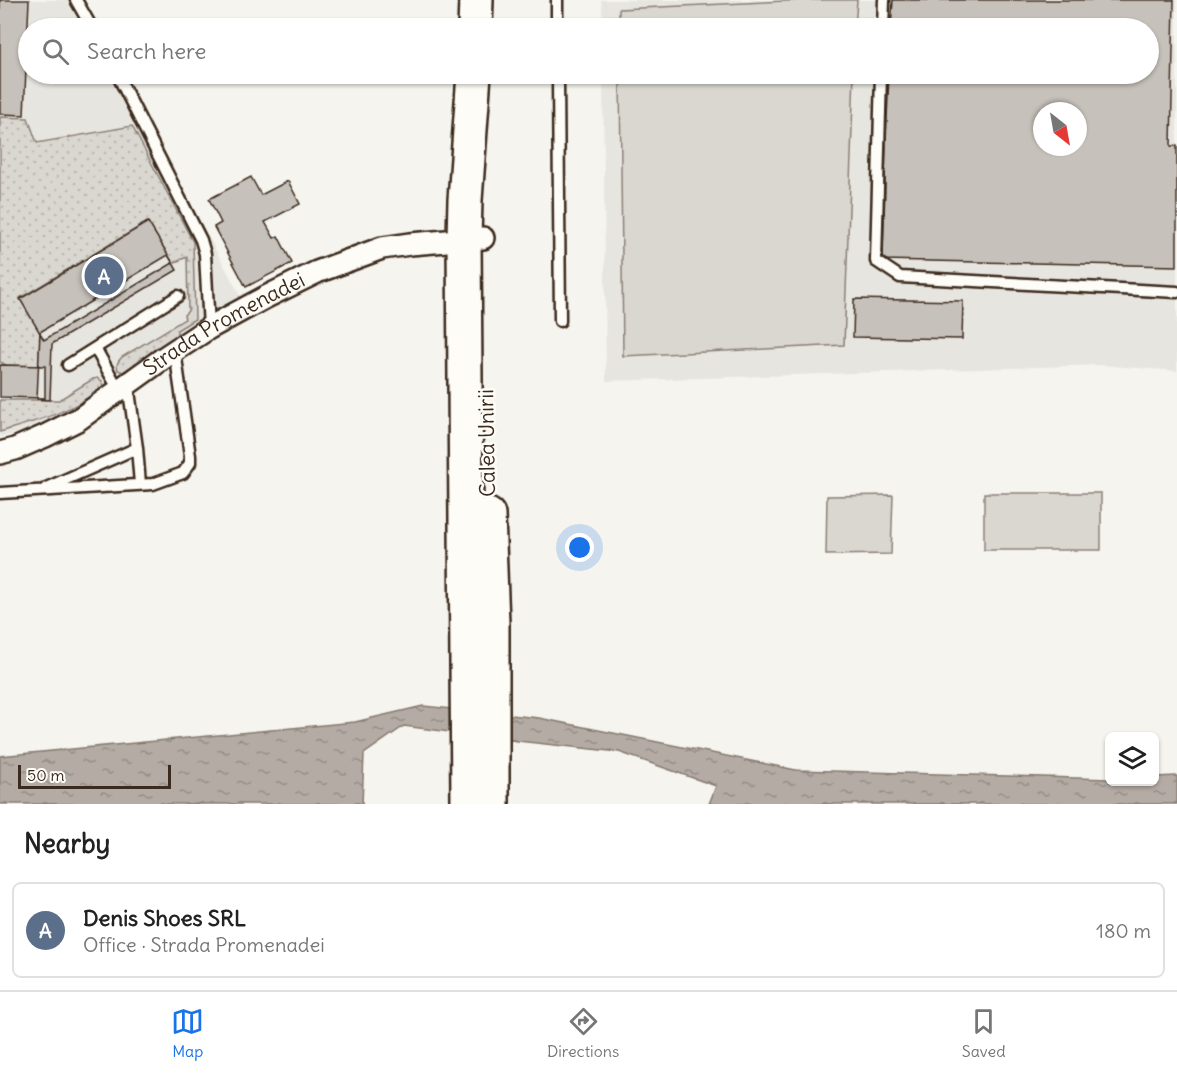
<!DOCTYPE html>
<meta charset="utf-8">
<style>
body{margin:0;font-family:Delius,sans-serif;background:#f6f6f6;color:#222}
.controls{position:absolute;right:18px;bottom:18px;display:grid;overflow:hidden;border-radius:9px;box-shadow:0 2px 4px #0004}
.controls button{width:54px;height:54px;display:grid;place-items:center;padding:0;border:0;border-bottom:2px solid #e0e0e0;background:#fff;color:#222;font:30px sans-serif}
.compass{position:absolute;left:1033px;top:102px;width:54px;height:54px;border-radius:50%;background:#fff;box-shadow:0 2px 4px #0004;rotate:149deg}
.scale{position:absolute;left:18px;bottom:15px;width:153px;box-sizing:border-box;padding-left:6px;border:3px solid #3b2a1e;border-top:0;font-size:16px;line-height:21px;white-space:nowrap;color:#3b2a1e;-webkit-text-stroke:4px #fdfcf7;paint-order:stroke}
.you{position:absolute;left:580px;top:548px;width:21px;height:21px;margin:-15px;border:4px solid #fff;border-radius:50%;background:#1a73e8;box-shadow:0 0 0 9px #1a73e833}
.badge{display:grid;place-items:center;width:39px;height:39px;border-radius:50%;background:#1a73e8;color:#fff;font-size:20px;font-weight:700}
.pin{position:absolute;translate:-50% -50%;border:3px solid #fff;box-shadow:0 2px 6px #0006}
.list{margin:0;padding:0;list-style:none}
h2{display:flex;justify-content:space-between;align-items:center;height:78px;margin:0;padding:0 24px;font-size:26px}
h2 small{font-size:20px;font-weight:400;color:#767676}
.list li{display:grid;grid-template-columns:39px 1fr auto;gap:18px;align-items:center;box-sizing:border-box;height:96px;margin:0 12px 12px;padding:0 12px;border:2px solid #e0e0e0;border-radius:9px}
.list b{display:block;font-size:22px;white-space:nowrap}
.list p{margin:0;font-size:20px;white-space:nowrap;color:#767676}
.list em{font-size:20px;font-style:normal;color:#767676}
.icon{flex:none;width:33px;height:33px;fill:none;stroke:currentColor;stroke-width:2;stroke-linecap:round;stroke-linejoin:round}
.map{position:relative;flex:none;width:1177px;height:804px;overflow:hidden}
.search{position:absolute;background:#fff;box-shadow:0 2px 4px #0004;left:18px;right:18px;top:18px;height:66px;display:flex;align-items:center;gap:15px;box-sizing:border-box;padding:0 21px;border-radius:33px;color:#767676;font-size:22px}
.sheet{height:186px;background:#fff}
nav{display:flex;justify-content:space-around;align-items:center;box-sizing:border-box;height:84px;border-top:2px solid #e0e0e0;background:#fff;font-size:16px;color:#767676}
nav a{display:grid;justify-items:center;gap:3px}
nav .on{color:#1a73e8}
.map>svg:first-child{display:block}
.built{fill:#e7e5df;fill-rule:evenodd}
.grass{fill:url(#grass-dots);stroke:#8a8077;stroke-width:1.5}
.green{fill:#dad6d0;stroke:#8a8077;stroke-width:1.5}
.water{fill:url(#water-ripples);stroke:#84786e;stroke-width:1.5}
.building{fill:#c7c1bb;stroke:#3b2a1e;stroke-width:1.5;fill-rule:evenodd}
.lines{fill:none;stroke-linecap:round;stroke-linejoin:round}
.lane-casing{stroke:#3b2a1e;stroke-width:15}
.street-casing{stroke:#3b2a1e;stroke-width:26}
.primary-casing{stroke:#3b2a1e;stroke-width:38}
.lane{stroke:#fdfcf7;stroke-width:10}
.street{stroke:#fdfcf7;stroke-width:21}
.primary{stroke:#fdfcf7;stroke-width:33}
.labels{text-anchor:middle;stroke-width:5;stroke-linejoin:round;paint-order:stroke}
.street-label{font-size:21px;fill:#3b2a1e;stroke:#fdfcf7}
</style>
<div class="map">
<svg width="1177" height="804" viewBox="0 0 1177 804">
<defs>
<pattern id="grass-dots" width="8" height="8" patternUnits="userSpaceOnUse" patternTransform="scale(1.5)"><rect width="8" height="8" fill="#dad6d0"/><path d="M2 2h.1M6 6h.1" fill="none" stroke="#bcb8b2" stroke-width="1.8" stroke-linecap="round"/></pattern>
<pattern id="water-ripples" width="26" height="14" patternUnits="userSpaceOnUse" patternTransform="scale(1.5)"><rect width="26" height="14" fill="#b4aca4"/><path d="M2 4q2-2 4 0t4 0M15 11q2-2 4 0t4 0" fill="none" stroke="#948c85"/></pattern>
</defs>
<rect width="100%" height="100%" fill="#f5f4ee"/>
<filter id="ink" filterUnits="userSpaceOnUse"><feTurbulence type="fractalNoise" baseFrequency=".0167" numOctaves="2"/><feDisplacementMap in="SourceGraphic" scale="12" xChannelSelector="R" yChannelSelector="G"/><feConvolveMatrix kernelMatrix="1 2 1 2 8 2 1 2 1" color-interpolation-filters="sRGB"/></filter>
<g filter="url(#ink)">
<path class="built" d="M0 0H81L96 28H28V74H121L242 299 95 418 0 437Z
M601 0H1177V371L1100 365 606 381 603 74H1148V28H603L602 7ZM1042 111H1078V147H1042Z"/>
<path class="grass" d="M0 117 28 118 37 143 132 126 193 242 195 319 177 330V336L123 372 118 370C116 364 118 361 122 357L185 319 184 315 188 311 187 257 173 263 147 222 20 298 40 332 39 366 6 365 0 362Z
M98 378 102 381 103 387C73 412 36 421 0 432V400H59L93 379Z"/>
<path class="green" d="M805 0H857L855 28H619V9Z
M620 74H854L844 345 623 356Z
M984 493H1101V550H984Z
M893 495 891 554 826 555 827 496Z"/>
<path class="water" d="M423 706 539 718 796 770 1109 779 1110 782H1154L1155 777 1177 776V804H709L716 786 619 752 518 741 404 726 364 754 362 804H0V756L355 722Z"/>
<path class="building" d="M0 0H29L24 115 0 114Z
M893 0H1174L1171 146H1177V266L883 260 886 141 889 74H1148V28H891ZM1042 111H1078V147H1042Z
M251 177 261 195 288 181 300 204 265 222 274 238 278 236 292 263 246 287 214 227 221 223 209 199Z
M148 222 173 263 44 340 20 299Z
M168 255 177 270 52 344 50 400 37 399 40 332Z
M854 299 963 301 962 339 853 337Z
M0 365 45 366V398L0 397Z"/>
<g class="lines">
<g class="lane-casing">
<path id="lane" d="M76 0 92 28
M557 28V0
M883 28 884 0
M117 74 201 240 205 254 209 328
M556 74 558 78 560 321
M881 74 876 261 900 277 1177 292
M95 348 119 390
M68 365 178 296
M128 384 137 448 140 484
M46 488 137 448
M0 493 153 484 183 473 190 463V456L175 351"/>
</g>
<g class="street-casing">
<g id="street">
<path id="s1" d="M0 453 15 449 45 436 79 419 165 357 209 328 266 297 317 272 382 248 410 244 483 238"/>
</g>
</g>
<g class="primary-casing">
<path id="primary" d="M475 28 476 0
M488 515 492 624V804
M468 804 464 239 465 200 474 74"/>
</g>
<use href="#lane" class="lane"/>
<use href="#street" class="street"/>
<use href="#primary" class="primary"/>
</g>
</g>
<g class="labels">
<g class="street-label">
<text dy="7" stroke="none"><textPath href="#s1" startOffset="260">Strada Promenadei</textPath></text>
<text transform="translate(487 443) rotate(-91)" y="7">Calea Unirii</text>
</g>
</g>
</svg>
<div class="controls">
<button><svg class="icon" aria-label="layers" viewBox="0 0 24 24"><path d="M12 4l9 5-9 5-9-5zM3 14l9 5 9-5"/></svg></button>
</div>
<svg class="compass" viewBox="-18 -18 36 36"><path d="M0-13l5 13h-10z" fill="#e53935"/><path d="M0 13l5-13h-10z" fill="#767676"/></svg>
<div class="scale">50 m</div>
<div class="you"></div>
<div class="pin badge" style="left:104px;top:276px;background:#5c6f8a">A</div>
<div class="search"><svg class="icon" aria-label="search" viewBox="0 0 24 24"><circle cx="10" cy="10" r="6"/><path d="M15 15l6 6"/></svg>Search here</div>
</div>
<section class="sheet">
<h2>Nearby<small></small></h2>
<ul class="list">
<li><span class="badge" style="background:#5c6f8a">A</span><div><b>Denis Shoes SRL</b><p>Office · Strada Promenadei</p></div><em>180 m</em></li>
</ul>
</section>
<nav>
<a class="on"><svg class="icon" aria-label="map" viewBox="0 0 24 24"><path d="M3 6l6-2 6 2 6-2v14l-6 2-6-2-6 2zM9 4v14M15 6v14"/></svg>Map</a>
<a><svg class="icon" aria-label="directions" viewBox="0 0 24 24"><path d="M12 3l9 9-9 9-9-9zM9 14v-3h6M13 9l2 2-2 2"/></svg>Directions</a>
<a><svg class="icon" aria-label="saved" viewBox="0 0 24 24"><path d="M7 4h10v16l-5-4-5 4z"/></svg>Saved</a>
</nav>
